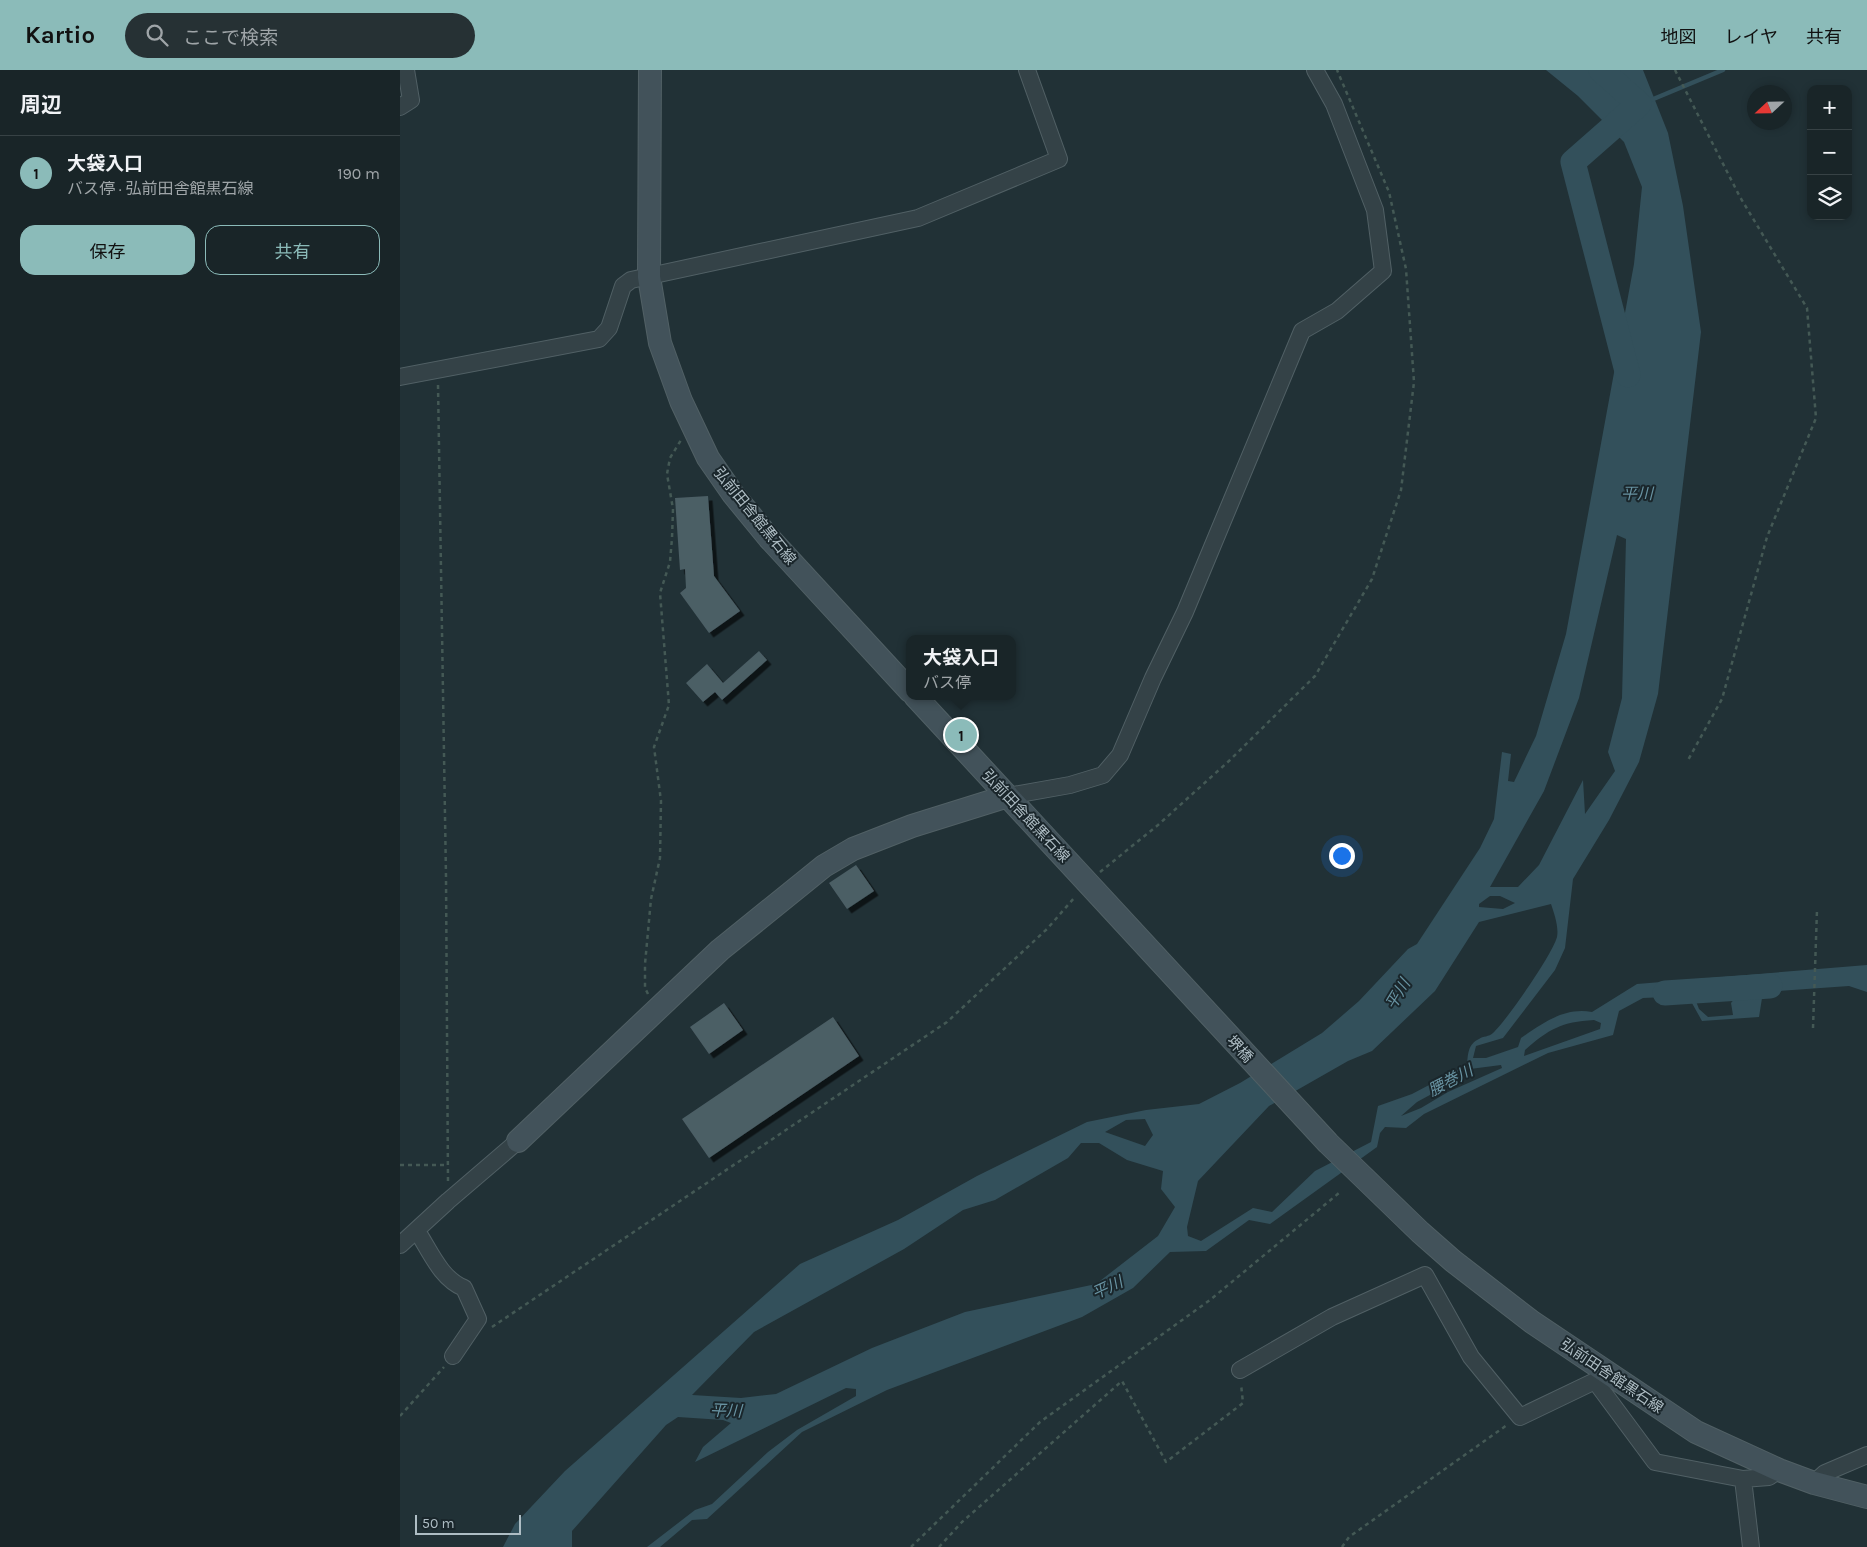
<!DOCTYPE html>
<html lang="ja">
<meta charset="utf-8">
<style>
body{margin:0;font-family:Karla,"Noto Sans JP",sans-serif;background:#263134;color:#f1f3f6}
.controls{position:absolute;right:15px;top:15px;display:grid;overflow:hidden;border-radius:10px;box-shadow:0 2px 8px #0003}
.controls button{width:45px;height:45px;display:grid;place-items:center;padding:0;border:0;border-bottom:1px solid #374245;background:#192528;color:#f1f3f6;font:25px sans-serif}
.compass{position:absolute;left:1347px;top:15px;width:45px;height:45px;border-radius:50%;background:#192528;box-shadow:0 2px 8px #0003;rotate:248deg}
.scale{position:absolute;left:15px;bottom:12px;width:106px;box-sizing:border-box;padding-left:5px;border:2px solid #aebdc4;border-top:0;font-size:14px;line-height:18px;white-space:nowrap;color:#aebdc4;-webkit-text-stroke:4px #1a262b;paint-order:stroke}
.you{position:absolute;left:941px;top:785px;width:18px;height:18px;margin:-12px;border:4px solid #fff;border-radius:50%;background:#1a73e8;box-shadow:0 0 0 8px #1a73e833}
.badge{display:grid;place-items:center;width:32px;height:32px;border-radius:50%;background:#8bbbb9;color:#111;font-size:16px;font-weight:700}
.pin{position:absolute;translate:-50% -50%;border:2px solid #fff;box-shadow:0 1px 5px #0006}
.popup{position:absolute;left:506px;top:565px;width:110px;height:65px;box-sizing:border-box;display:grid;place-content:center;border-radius:10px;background:#192528;filter:drop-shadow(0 1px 4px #0005);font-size:16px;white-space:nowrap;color:#9fa5a8}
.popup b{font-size:19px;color:#f1f3f6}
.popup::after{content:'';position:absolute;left:50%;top:100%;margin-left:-10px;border:10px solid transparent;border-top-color:#192528}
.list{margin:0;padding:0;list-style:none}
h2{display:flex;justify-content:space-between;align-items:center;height:65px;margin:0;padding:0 20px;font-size:21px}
h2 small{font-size:16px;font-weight:400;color:#9fa5a8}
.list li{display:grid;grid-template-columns:32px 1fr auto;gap:15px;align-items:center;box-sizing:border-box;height:75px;padding:0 20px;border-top:1px solid #374245}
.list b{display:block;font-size:19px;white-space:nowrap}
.list p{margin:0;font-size:16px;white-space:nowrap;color:#9fa5a8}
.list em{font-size:16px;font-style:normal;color:#9fa5a8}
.actions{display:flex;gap:10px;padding:15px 20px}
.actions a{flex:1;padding:11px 0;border:1px solid #8bbbb9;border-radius:15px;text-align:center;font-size:18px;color:#8bbbb9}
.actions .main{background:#8bbbb9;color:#111}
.icon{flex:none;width:28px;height:28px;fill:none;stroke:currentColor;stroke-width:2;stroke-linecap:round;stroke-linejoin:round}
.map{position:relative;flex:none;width:1467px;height:1477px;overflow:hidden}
header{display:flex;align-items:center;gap:30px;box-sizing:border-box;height:70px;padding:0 25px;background:#8bbbb9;color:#111}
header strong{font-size:24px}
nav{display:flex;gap:28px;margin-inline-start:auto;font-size:18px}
.search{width:350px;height:45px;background:#263134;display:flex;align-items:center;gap:12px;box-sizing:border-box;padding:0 18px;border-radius:28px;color:#9fa5a8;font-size:19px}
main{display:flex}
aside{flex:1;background:#192528}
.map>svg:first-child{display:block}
.water{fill:#33505b;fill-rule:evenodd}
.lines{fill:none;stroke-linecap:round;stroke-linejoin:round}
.stream{stroke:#33505b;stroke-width:4.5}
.river{stroke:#33505b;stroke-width:25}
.building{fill:#4c5e65;filter:url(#shadow)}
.street-casing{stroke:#516065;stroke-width:18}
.secondary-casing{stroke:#516065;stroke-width:24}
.path{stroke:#445955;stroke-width:2.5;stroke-dasharray:4 4;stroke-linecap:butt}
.street{stroke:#344247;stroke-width:16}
.secondary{stroke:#42525a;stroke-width:22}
.labels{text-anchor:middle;stroke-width:4;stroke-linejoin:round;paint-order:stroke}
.street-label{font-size:15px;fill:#aebdc4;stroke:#1a262b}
.water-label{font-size:16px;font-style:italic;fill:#6893a2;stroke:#1a262b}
</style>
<header>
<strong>Kartio</strong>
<div class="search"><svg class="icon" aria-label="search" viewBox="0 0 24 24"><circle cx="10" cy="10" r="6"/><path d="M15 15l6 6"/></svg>ここで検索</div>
<nav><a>地図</a><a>レイヤ</a><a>共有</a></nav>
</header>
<main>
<aside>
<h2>周辺<small></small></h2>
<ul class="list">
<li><span class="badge">1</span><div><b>大袋入口</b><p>バス停 · 弘前田舎館黒石線</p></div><em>190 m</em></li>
</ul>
<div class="actions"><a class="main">保存</a><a>共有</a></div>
</aside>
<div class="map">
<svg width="1467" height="1477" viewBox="0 0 1467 1477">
<defs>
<filter id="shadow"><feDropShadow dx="4.5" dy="4.5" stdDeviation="0" flood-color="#0009"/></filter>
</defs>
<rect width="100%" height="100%" fill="#213136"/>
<path class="water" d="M1146 0H1243L1268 63 1283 136 1301 262 1258 624 1239 692 1209 750 1173 809 1165 878 1155 900 1103 968 1076 976 1073 988H1086L1118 977 1121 968C1143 953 1164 937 1192 942L1237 914 1467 895V922L1449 916 1363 922 1359 947 1302 951 1288 926 1243 928 1219 941 1213 965 1148 983 1024 1044 1006 1058 985 1057 980 1063 977 1077 870 1154 849 1150 806 1181 770 1182 733 1218 682 1247 487 1320 402 1362 307 1449 292 1450 260 1477H247L295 1440 312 1434 368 1382 397 1360 456 1326V1319L446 1318 295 1392 303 1377 331 1353 323 1350 278 1347 266 1355 172 1461V1477H103L115 1454 165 1401 400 1194 498 1150 577 1106 687 1052 746 1040 799 1034 840 1013 922 963 959 931 1008 879 1017 874 1080 778 1094 749 1102 682 1111 684 1108 711 1114 712 1136 666 1166 564 1234 194 1242 117 1224 72 1178 26ZM1217 465 1226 469 1222 628 1208 682 1215 701 1185 744 1183 710 1139 795 1118 817H1090L1144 721 1179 628ZM1090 826H1100L1115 833 1103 839 1079 837V834ZM1151 834C1154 843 1159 857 1157 867 1152 885 1107 950 1093 963 1089 967 1083 966 1079 969 1068 974 1068 984 1067 995L1012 1024 978 1036 971 1072 915 1101 872 1142 853 1138 801 1171 788 1166 787 1157 798 1111 869 1036 948 991 972 981 1035 921 1079 852ZM1332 913 1340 922 1331 933 1333 945 1308 947 1299 939 1294 926 1302 917ZM1194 950 1201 953 1200 959 1124 986 1125 980C1149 959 1161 952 1194 950ZM1101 995 1102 998 1048 1022 1021 1038 1001 1046 1017 1032 1050 1014 1070 999ZM745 1049 753 1065 745 1076 705 1062 726 1050ZM681 1073H699L727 1090 763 1101 761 1119 775 1137 758 1166 696 1214 565 1242 472 1278 376 1324 341 1328 292 1325 354 1262 504 1179 563 1140 595 1130 668 1088Z"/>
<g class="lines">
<path class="stream" d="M1251 30 1323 0"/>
<path class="river" d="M1201 0 1239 34 1173 92 1228 305
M1265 923 1370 916"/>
</g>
<path class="building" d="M308 426 314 506 340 541 309 563 280 523 286 518 285 499 280 500 275 428Z
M359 581 367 590 322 630 315 622 303 632 286 613 307 594 323 613Z
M456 795 474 821 447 839 429 813Z
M324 933 343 960 309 984 290 957Z
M433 947 459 986 309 1088 282 1049Z"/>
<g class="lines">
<g class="street-casing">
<path id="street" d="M0 37 11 30 6 0
M0 307 199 269 209 258 223 216 231 210 518 148 659 89 627 0
M608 726 670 715 703 705 720 685 753 608 785 542 902 261 937 241 983 201 975 140 934 34 915 0
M17 1161C30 1181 41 1209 64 1218L78 1249 53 1286
M0 1175 48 1131 118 1071
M840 1300 932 1247 1025 1205 1071 1287 1120 1347 1195 1311 1206 1303
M1195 1311 1255 1392 1343 1409
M1414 1413 1425 1403 1467 1385
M1351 1477 1343 1409 1369 1407 1379 1400"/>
</g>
<g class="secondary-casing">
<path id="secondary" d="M250 0 249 207 260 273 281 331 308 388 333 424 369 468 510 621
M515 626 928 1073 1020 1162 1053 1191 1132 1252 1296 1362 1379 1400 1414 1413 1467 1427
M118 1071 320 880 424 796 453 779 512 756 608 726"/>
</g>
<path class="path" d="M1275 0 1340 127 1407 238 1416 348 1367 467 1322 629 1288 690
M38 315 46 807 48 1112
M700 802 758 755 830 690 915 606 972 509 1001 420 1014 312 1006 199 989 122 937 0
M248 924 245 918V894L251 829 260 788 261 731 254 677 269 635 260 523 270 492 272 468 273 439 267 404 270 388 281 370
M1413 958 1417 840
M0 1095H48
M92 1257 547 952 647 859 675 827
M0 1346 44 1297
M511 1477 640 1352 810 1230 939 1123
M539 1477 562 1452 722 1311 766 1392 843 1333 841 1314
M942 1477 949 1467 1107 1355"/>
<use href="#street" class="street"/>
<use href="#secondary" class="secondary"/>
</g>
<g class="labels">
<g class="street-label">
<text transform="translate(355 446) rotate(51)" y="5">弘前田舎館黒石線</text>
<text transform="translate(626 746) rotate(47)" y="5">弘前田舎館黒石線</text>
<text transform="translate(840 979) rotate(47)" y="5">堺橋</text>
<text transform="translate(1212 1306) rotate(34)" y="5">弘前田舎館黒石線</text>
</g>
<g class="water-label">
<text x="1237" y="429">平川</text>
<text transform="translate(997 924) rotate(-59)" y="6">平川</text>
<text transform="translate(1050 1010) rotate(-28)" y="6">腰巻川</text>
<text transform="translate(707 1217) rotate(-25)" y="6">平川</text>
<text transform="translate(326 1340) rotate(2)" y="6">平川</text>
</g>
</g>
</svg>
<div class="controls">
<button>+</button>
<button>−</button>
<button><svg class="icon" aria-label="layers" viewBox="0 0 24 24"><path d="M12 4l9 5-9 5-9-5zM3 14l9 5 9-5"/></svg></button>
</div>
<svg class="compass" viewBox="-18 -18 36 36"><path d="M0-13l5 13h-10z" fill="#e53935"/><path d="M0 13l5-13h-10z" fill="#9fa5a8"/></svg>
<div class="scale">50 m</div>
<div class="you"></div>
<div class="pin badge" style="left:561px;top:665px">1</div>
<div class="popup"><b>大袋入口</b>バス停</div>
</div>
</main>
